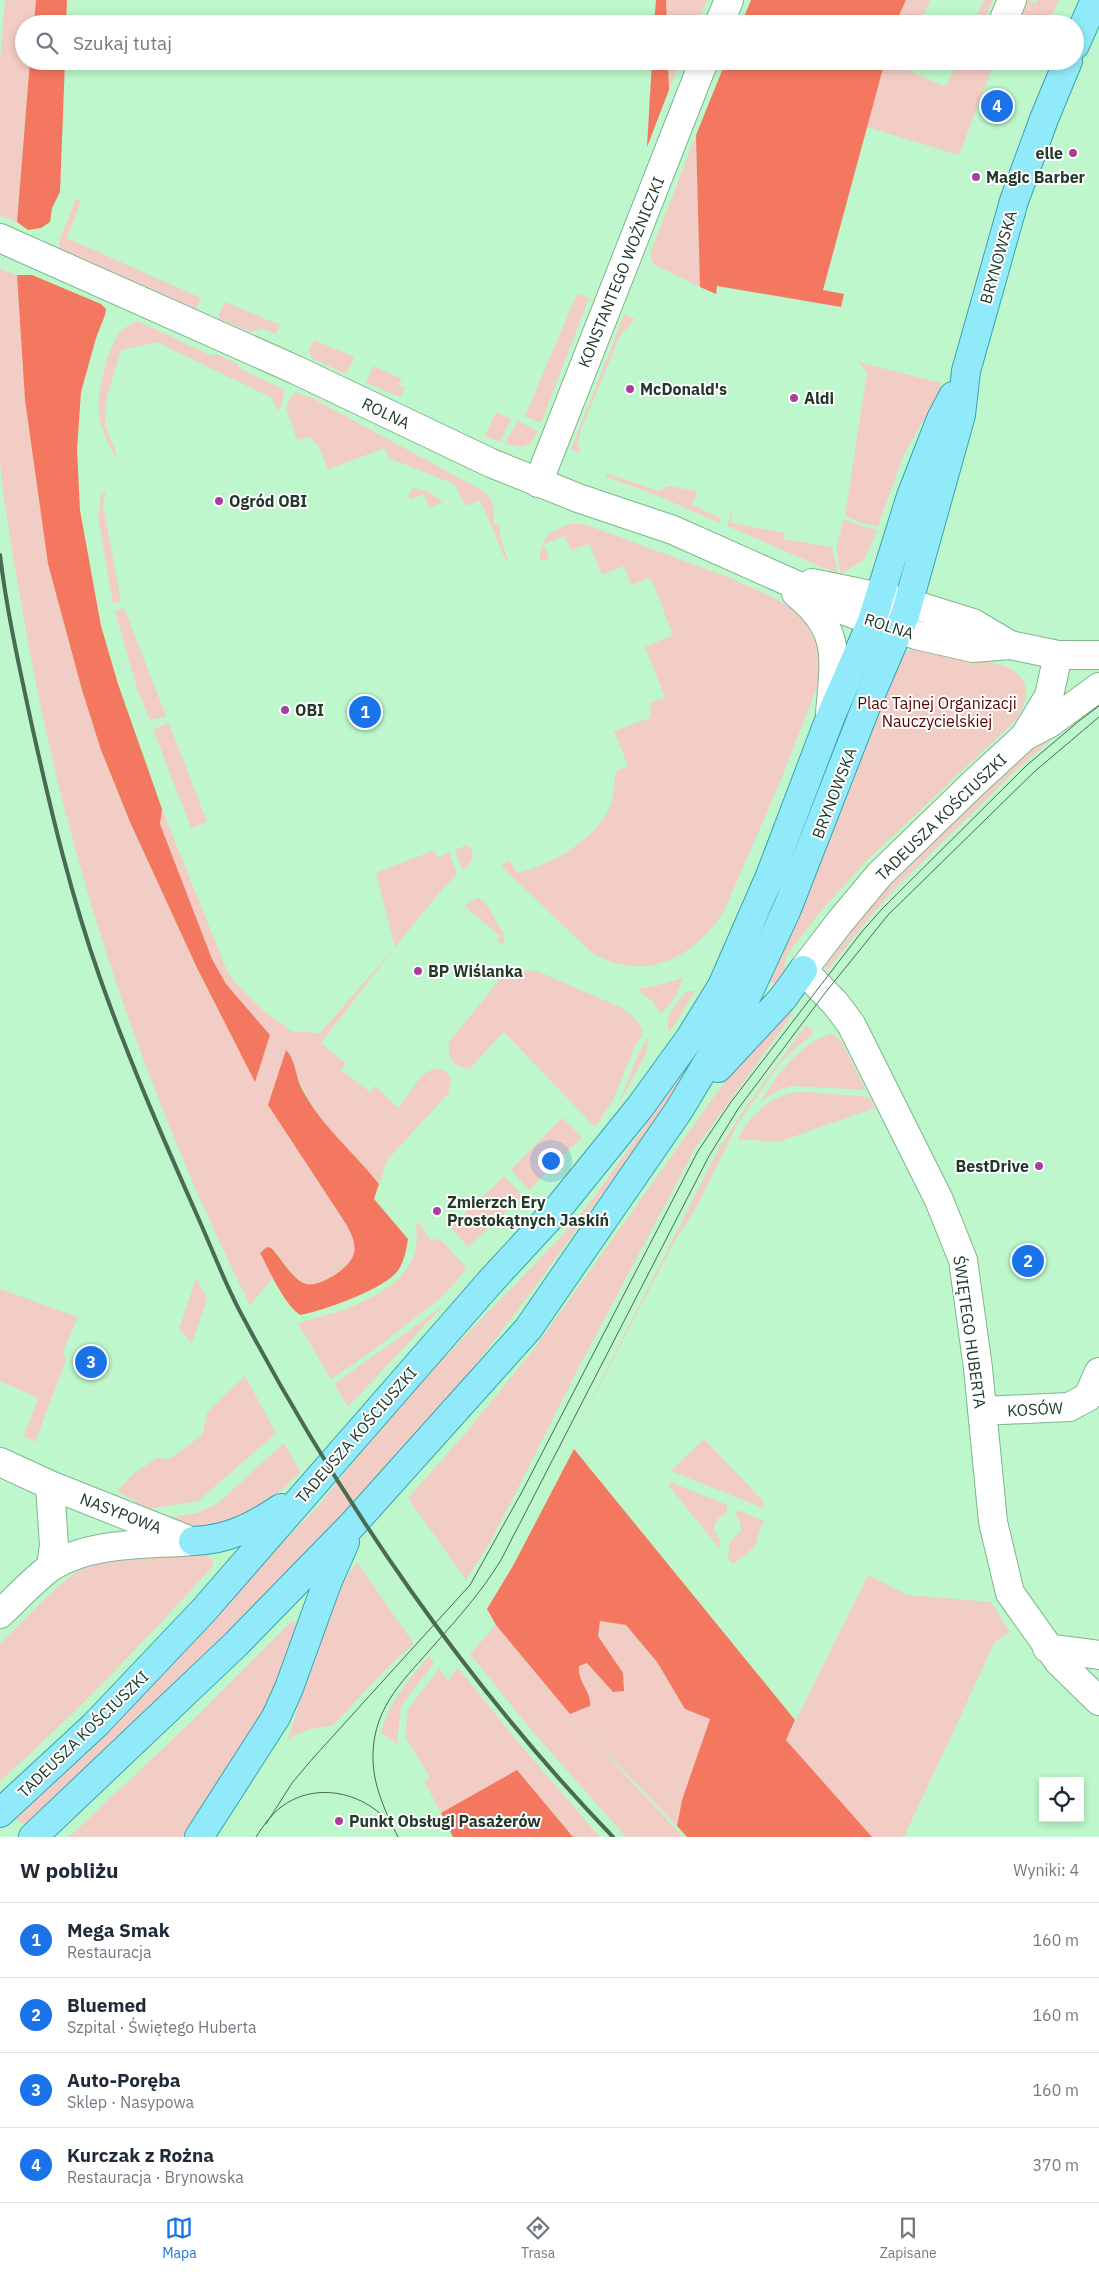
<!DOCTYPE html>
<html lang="pl">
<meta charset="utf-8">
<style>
body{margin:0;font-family:"IBM Plex Sans",sans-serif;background:#f6f6f7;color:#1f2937}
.controls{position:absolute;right:15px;bottom:15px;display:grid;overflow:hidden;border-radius:0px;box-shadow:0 2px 8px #0003}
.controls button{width:45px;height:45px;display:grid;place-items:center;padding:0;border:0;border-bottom:1px solid #e0e1e3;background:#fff;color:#1f2937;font:25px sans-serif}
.you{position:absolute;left:550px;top:1160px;width:18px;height:18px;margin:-12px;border:4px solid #fff;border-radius:50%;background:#1a73e8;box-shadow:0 0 0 8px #1a73e833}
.badge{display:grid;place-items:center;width:32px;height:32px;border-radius:50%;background:#1a73e8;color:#fff;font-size:16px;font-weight:700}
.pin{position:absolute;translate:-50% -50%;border:2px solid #fff;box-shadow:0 1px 5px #0006}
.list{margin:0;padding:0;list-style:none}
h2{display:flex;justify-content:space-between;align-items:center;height:65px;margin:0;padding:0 20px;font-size:21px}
h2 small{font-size:16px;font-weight:400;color:#747a83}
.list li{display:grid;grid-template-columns:32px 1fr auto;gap:15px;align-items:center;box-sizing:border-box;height:75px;padding:0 20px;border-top:1px solid #e0e1e3}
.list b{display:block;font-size:19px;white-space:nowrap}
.list p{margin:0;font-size:16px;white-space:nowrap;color:#747a83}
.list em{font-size:16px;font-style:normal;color:#747a83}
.icon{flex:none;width:28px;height:28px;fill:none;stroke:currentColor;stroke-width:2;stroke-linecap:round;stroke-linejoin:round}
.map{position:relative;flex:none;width:1099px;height:1837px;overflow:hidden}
.search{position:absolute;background:#fff;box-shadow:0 2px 8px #0003;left:15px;right:15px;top:15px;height:55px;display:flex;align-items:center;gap:12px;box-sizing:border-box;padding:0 18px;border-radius:28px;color:#747a83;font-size:19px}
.sheet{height:365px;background:#fff}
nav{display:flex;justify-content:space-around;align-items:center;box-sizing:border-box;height:70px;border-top:1px solid #e0e1e3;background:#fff;font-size:14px;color:#747a83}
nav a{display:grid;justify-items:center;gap:2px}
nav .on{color:#1a73e8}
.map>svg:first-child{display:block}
.green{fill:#f2cdc5}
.forest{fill:#f47860}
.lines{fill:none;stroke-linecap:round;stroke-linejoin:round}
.minor-casing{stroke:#7eb68d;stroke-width:30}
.major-casing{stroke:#3aa3ae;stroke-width:30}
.minor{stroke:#fff;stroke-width:28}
.major{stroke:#91eafa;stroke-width:28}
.tram{stroke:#4a6a53;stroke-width:1}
.rail{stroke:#4a6a53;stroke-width:4}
.poi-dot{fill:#a93e9e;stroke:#fff;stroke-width:2}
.labels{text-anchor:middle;stroke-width:4;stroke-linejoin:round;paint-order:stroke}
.poi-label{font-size:16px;font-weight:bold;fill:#223929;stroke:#fff;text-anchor:start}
.street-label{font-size:16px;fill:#223929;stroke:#fff}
.park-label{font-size:16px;fill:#540400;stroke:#fff}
</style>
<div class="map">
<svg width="1099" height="1837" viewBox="0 0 1099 1837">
<rect width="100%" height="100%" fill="#bdf7cb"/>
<path class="green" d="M5 0H36L34 24H24V61H30L17 222 0 216V60Z
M666 0H707L697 24H667Z
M906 0H930L920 24H895Z
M984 0H993L982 24 975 21Z
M1021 0H1029L1036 3 1038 0H1059L1048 24H1013Z
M668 61H681L669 90Z
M885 61H903L901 67 946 87 957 61H989L993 65 959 155 867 127Z
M696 135 700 287 653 264 650 254Z
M76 199 81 201 67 238 201 298 196 309 60 249 59 241Z
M0 269 17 275 25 400 48 564 82 690 101 750 130 822 197 968 255 1081 270 1035 226 984 212 959 160 824 162 809 227 971 236 984 264 1011 291 1031 320 1033 395 947 376 873 435 850 437 858 449 852 457 874 445 886 395 947 321 1043 346 1064 341 1070 370 1092 375 1086 398 1108 422 1075 436 1068 447 1072 451 1079 448 1094 388 1159 379 1184C346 1142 310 1119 294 1065L268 1105 346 1224C351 1233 357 1243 354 1254 352 1267 317 1289 304 1284 292 1278 283 1261 275 1251L260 1253 273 1278 250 1305C142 1088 65 857 24 619 15 567 5 515 0 463 0 442 0 420 0 399 0 355 0 312 0 269Z
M577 294 589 298 541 423 525 416Z
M225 302 280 325 275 334 262 328 251 332 218 318Z
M624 315 634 318C631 326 624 330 619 338L581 430 578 443 580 454 571 449Z
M138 321 212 356 216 354 238 364 239 368 285 390 280 409 277 410 272 398 157 342 121 350 107 396 105 425 117 455H114C109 444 103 433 100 422 95 400 106 349 121 331 125 327 132 324 138 321Z
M314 340 354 357 346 374 311 358 309 349Z
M858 362 941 383 937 397 904 454 878 526 865 524 845 516 867 372Z
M373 366 402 379 398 385 405 388 400 397 366 383Z
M296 392 314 399 485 492C495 503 495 510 493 524L500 525V536L508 560 506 561 480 500 466 506 454 484 389 458 385 448 328 469 318 444 308 437 297 440 286 408 291 396Z
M496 412 511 419 500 442 485 436Z
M518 421 538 431 530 444 522 447 504 444Z
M607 473 658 491 669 486 697 491 692 505 721 518 719 523 656 495 606 477Z
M414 488 427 491 443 502 429 508 424 494 409 500V493Z
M106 492 103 505 121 601 113 604 98 516 101 495Z
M734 506 731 523 785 533 784 539 832 547 838 574 727 526Z
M844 519 864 527 877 530 864 560 841 574 836 548Z
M572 523 587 525 730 578 766 594 797 610 815 633 822 663 819 682 781 780 724 911C694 959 643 984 591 952L501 866 510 861 517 873C549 866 595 840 609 809 615 796 612 782 617 771L628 766 614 731 650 718 651 702 665 698 645 647 673 635 651 578 631 585 624 566 602 575 589 544 571 550 564 536 544 544 549 559 539 561C542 537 549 531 572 523Z
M124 608 166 716 150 720 138 692 115 611Z
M921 648 1002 665C1031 676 1032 697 1015 721L865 862 820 912 787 955 784 964 787 972 778 983 765 982 897 658 905 652Z
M1075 719 1012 774 902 882 874 912 826 972 827 957 894 878 1045 736Z
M169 723 207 822 191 828 153 729Z
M467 845 473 852C472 861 470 866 462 870L455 850Z
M477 898 484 901 504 934V944L497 942 500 936 464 906Z
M517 966 520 971H537L620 1007 635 1018 642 1028V1036L635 1046 612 1102 595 1127 504 1032 469 1069C454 1068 447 1057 449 1042L501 978Z
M683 978 676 996 661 1014 652 1001 640 992V988L655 986Z
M690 991H695L670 1032C660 1020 678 1003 686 992Z
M788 1010 793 1014 694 1150 581 1363 511 1502 489 1544 466 1580 408 1498 465 1434 534 1349 728 1077Z
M806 1025 813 1031V1034L791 1052 780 1063 737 1125 697 1206 673 1244 566 1450 719 1148 748 1104Z
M711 1034 709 1044C616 1173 528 1305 425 1426 302 1569 162 1697 27 1827L15 1818 110 1729 172 1664 264 1562 319 1505 386 1422 433 1369 560 1238 589 1204Z
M832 1034 840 1039 866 1090 792 1086 779 1090 761 1101C776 1076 801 1041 832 1034Z
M649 1035 646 1054 619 1103 638 1054Z
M805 1092 869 1097 875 1108 778 1142 737 1139C753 1113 772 1092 805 1092Z
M562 1118 582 1137 529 1190 511 1170Z
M504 1176 523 1196 468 1247 451 1227Z
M419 1222 431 1240 440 1239 465 1266 466 1270 443 1296 371 1352 331 1379 298 1324C314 1317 331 1315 346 1309 385 1293 423 1273 416 1225Z
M196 1278 207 1299 192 1343 179 1329Z
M0 1289 78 1317 63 1352 66 1360 35 1442 24 1436 38 1398 0 1381Z
M443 1306 348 1407 334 1384Z
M245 1376 276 1433 198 1501 149 1509 117 1491 134 1473 157 1458 170 1459 203 1434 207 1413Z
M704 1439 764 1502 763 1508 671 1471Z
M284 1443 301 1472 257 1512 225 1527 182 1530 163 1519 197 1513 218 1503Z
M670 1482 727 1505 726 1514C718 1517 715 1521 714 1530L720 1540 719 1548 669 1486Z
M737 1510 765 1521 760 1528 755 1547 733 1564 728 1558 730 1541 741 1531 740 1521 736 1515Z
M205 1554 212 1559 213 1566C144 1642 77 1712 0 1781V1644C20 1625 63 1576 86 1567 118 1555 170 1556 205 1554Z
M357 1562 414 1644 395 1660 332 1726 311 1729 297 1734 288 1740C307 1681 319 1613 357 1562Z
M868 1575 907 1595 991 1602 1010 1632 995 1642 904 1837H872L786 1740Z
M600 1620 626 1625 657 1662 685 1709 710 1719 682 1800 677 1826 580 1726 683 1837H626L533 1732 470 1654 496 1625 571 1714 590 1706C592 1690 577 1683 579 1666L587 1663 594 1669 623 1673 598 1636Z
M292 1621 297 1623 298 1626 277 1698 183 1837H69L191 1722Z
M429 1656 434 1663 401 1706 397 1744 381 1733C389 1701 409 1680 429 1656Z
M458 1668 517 1741 600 1837H573L517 1771 441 1813 424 1781 430 1777 405 1737 408 1709 439 1669 448 1680Z"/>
<path class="forest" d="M36 0H67L66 24H34Z
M656 0H666L667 24H654Z
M751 0H906L895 24H741Z
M30 61H65L60 192 52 208 50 222 41 228 28 230 17 222Z
M652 61H668L669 90 647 147Z
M726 61H885L823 290 844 294 841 307 717 286 716 294 700 287 696 135Z
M17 275H32L101 304 106 309 105 315 96 338 81 392 77 450 80 510 101 626 118 684 162 809 160 824 212 959 226 984 270 1035 255 1082 197 968 130 822 101 750 82 690 48 564 25 400Z
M286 1050C296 1060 295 1076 302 1089 321 1126 353 1151 379 1184L374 1199 408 1239C406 1250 405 1259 399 1269 388 1288 323 1311 300 1315 283 1303 270 1271 260 1253L267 1247 271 1248C282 1258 291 1279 306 1284 319 1288 352 1267 354 1253 356 1242 351 1233 346 1224L268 1105Z
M574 1449 795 1720 786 1740 872 1837H687L677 1826 682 1800 710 1719 685 1709 657 1662 626 1625 600 1621 598 1636 623 1673 624 1691 613 1692 587 1663 579 1666C577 1682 592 1691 590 1706L570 1714 496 1625 487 1609 514 1564Z
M517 1770 573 1837H453L441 1813Z"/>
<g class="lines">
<g class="minor-casing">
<path id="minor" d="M719 24 729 0
M1002 24 1012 0
M0 238 296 370 491 463 578 498 673 530 794 584 848 612 872 621 916 635 973 648 1010 645 1058 655H1099
M538 483 704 61
M812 583 909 603 973 623 1010 645
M796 593C843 631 834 659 830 714
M1099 687 1050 723 1025 736 974 783 880 874 839 923 803 970 835 1003 851 1024 939 1200 963 1260 978 1368 993 1522 1010 1593 1059 1662 1099 1701
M1026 734 1049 696 1058 655
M982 1411 1069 1407 1088 1397 1099 1372
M0 1462 50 1485 186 1539
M50 1485 54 1545 51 1567
M0 1614C16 1599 33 1580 51 1567 91 1541 148 1545 193 1541
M1047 1648 1099 1655"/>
</g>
<g class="major-casing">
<path id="major" d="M1075 45 1095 0
M718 1068 783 998 803 970
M193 1541C227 1540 253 1527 281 1508
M0 1813 95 1725 204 1610 490 1282 560 1206 640 1107 690 1038 722 986 770 876 830 718 872 621 911 496 941 419 953 396
M33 1837 236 1644 353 1524 528 1329 679 1110 744 1002 787 909 871 694 905 615 961 415 966 371 1014 201 1044 119 1068 61
M199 1837 276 1717 289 1688 327 1583 345 1542"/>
</g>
<use href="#minor" class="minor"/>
<use href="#major" class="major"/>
<path class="tram" d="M266 1824 292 1783 314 1757 470 1585 523 1490 698 1151 731 1102 860 934 882 909 1027 765 1079 721 1099 706
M256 1837C263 1826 271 1815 281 1807 314 1782 360 1791 387 1820
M398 1837C385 1811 372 1784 373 1754 374 1705 406 1678 435 1644 459 1617 482 1591 501 1560L709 1156 738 1109 825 993 888 915 1034 772 1099 717"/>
<path class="rail" d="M0 555C7 613 20 670 32 726 51 811 71 896 100 978 128 1058 162 1136 196 1213 212 1248 225 1285 244 1319 343 1505 467 1685 613 1837"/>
</g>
<g class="poi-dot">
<circle cx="1073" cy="153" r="5"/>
<circle cx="976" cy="177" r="5"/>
<circle cx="630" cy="389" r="5"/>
<circle cx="794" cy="398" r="5"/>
<circle cx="219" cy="501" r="5"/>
<circle cx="285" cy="710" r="5"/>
<circle cx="418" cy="971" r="5"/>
<circle cx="1039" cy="1166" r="5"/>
<circle cx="437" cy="1211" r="5"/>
<circle cx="339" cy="1821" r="5"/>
</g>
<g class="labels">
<g class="poi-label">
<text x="1063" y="159" text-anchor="end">elle</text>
<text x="986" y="183">Magic Barber</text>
<text x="640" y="395">McDonald's</text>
<text x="804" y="404">Aldi</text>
<text x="229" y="507">Ogród OBI</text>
<text x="295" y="716">OBI</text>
<text x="428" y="977">BP Wiślanka</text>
<text x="1029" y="1172" text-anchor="end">BestDrive</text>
<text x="447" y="1208">Zmierzch Ery<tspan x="447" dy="18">Prostokątnych Jaskiń</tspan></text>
<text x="349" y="1827">Punkt Obsługi Pasażerów</text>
</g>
<g class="street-label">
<text transform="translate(998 257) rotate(-74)" y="6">BRYNOWSKA</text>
<text transform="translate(621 272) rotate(-68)" y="6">KONSTANTEGO WOŹNICZKI</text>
<text transform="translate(386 413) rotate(26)" y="6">ROLNA</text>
<text transform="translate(889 626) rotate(18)" y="6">ROLNA</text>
<text transform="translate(834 793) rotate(-69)" y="6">BRYNOWSKA</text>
<text transform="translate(941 817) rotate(-44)" y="6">TADEUSZA KOŚCIUSZKI</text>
<text transform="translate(970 1332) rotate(82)" y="6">ŚWIĘTEGO HUBERTA</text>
<text transform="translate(1035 1409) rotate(-3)" y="6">KOSÓW</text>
<text transform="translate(356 1435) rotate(-49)" y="6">TADEUSZA KOŚCIUSZKI</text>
<text transform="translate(121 1513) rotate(21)" y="6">NASYPOWA</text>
<text transform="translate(83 1734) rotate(-44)" y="6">TADEUSZA KOŚCIUSZKI</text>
</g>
<g class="park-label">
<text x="937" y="709">Plac Tajnej Organizacji<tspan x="937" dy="18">Nauczycielskiej</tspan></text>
</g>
</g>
</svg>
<div class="controls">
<button><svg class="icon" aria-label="locate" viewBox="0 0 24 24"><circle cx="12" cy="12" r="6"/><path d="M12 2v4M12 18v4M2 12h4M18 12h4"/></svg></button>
</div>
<div class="you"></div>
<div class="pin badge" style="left:365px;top:712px">1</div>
<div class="pin badge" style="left:1028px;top:1261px">2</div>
<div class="pin badge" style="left:91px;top:1362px">3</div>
<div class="pin badge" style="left:997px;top:106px">4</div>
<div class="search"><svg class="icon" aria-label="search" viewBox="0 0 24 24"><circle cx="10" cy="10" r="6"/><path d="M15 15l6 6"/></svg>Szukaj tutaj</div>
</div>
<section class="sheet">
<h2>W pobliżu<small>Wyniki: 4</small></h2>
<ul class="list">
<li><span class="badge">1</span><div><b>Mega Smak</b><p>Restauracja</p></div><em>160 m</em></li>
<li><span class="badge">2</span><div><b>Bluemed</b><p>Szpital · Świętego Huberta</p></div><em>160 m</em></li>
<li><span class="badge">3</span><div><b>Auto-Poręba</b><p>Sklep · Nasypowa</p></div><em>160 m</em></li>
<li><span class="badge">4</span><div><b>Kurczak z Rożna</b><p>Restauracja · Brynowska</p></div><em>370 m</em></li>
</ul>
</section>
<nav>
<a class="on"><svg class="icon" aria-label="map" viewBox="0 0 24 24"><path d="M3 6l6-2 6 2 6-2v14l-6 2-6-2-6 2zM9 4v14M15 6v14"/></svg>Mapa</a>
<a><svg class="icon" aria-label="directions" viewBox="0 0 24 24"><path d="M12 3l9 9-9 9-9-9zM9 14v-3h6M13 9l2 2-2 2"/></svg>Trasa</a>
<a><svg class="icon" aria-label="saved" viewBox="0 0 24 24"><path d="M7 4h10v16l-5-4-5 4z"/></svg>Zapisane</a>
</nav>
